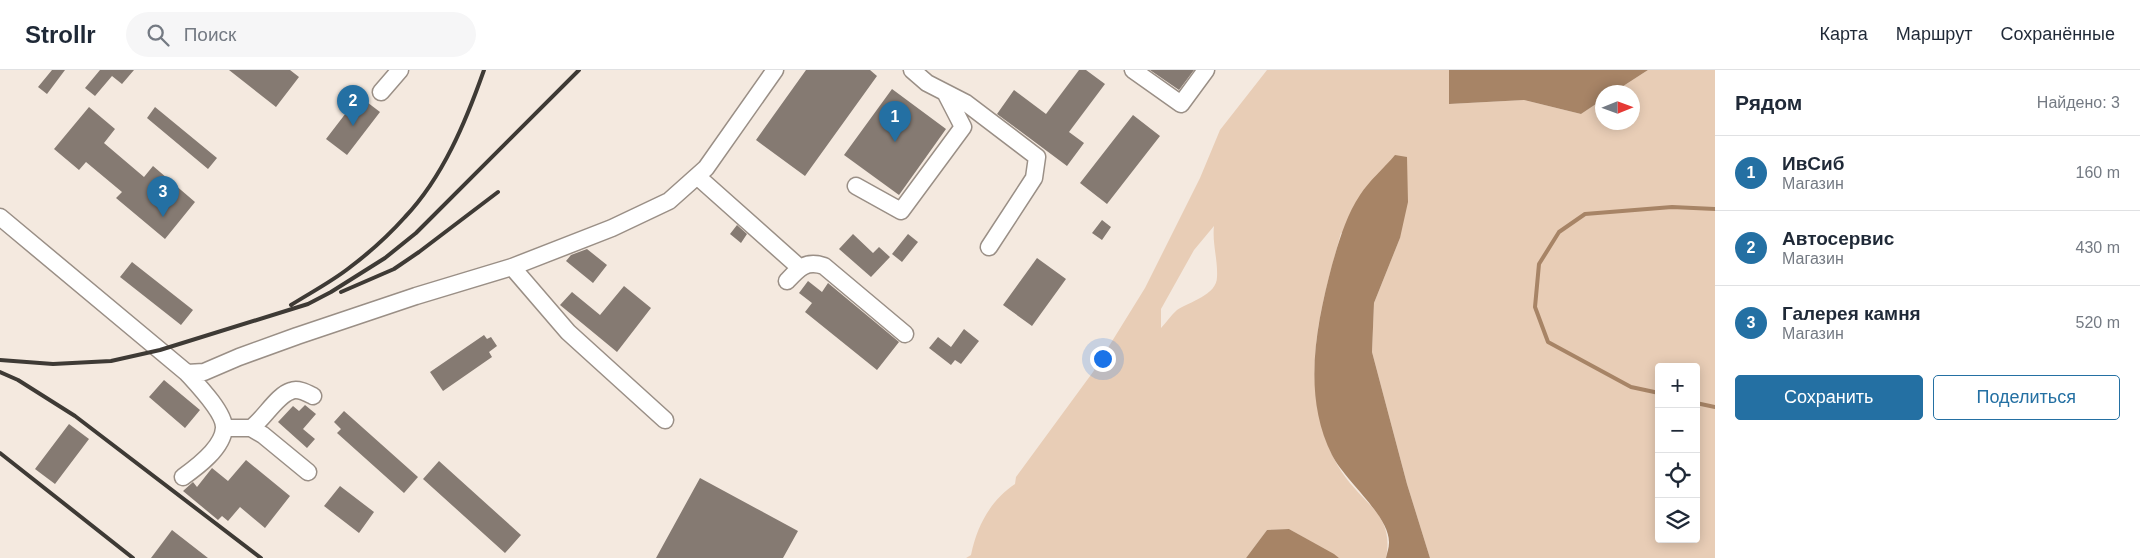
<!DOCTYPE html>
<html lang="ru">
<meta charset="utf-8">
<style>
body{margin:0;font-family:Arial,sans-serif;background:#f6f6f7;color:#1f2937}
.controls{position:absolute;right:15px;bottom:15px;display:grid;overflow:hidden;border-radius:5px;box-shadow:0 2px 12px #0003}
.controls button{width:45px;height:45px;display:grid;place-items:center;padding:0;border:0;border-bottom:1px solid #e0e1e3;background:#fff;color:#1f2937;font:25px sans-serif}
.compass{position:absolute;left:1595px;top:15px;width:45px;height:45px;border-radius:50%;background:#fff;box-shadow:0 2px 12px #0003;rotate:89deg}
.you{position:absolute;left:1102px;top:288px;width:18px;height:18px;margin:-12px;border:4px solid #fff;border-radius:50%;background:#1a73e8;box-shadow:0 0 0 8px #1a73e833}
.badge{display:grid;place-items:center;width:32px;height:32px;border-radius:50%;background:#2470a3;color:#fff;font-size:16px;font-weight:700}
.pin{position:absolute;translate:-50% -41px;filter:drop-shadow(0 1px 2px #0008)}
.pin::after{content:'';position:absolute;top:26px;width:18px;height:15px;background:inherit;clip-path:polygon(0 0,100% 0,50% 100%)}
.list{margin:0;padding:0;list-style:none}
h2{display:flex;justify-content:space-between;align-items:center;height:65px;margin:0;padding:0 20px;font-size:21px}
h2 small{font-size:16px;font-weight:400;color:#747a83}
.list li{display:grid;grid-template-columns:32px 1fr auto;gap:15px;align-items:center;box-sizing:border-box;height:75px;padding:0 20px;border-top:1px solid #e0e1e3}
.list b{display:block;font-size:19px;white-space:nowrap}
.list p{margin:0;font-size:16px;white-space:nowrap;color:#747a83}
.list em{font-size:16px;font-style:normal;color:#747a83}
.actions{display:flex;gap:10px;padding:15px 20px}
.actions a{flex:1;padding:11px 0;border:1px solid #2470a3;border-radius:5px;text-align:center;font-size:18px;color:#2470a3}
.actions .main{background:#2470a3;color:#fff}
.icon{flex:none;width:28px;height:28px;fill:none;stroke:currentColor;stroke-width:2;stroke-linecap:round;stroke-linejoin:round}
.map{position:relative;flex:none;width:1715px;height:488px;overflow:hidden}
header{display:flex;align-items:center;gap:30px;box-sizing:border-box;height:70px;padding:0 25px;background:#fff;border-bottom:1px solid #e0e1e3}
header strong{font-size:24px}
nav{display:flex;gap:28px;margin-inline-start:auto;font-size:18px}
.search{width:350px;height:45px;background:#f6f6f7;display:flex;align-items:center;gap:12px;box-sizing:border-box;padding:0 18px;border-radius:28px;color:#747a83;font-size:19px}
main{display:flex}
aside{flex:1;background:#fff}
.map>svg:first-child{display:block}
.green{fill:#e8cdb6;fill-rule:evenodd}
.water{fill:#a78466}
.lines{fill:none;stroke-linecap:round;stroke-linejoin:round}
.stream{stroke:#a78466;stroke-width:4}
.building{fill:#857a72}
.minor-casing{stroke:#9a8f86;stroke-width:19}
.minor{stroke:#fff;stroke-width:16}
.rail{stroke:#3e3a35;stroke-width:4}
</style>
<header>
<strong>Strollr</strong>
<div class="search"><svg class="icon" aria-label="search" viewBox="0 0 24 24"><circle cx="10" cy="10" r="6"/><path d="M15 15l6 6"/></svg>Поиск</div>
<nav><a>Карта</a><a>Маршрут</a><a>Сохранённые</a></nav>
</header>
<main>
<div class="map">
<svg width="1715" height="488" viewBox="0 0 1715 488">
<rect width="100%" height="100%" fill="#f4e9df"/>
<path class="green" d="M1267 0H1449V34L1524 30 1581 44 1602 30V52H1632V22H1614L1648 0H1715V488H1430L1407 414 1372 282 1374 233 1400 168 1341 163C1324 226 1304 288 1321 353 1326 373 1334 392 1346 408 1368 437 1394 447 1386 488H1339L1289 459 1267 460 1246 488H966L971 485C977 456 990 431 1015 414L1016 407 1093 302 1145 218 1200 108 1220 60ZM1214 156C1212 173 1218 190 1217 207 1217 225 1189 232 1177 240 1171 245 1166 253 1161 258V239L1194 180ZM1659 297H1696V469H1659Z"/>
<path class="water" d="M1449 0H1648L1614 22H1602V30L1581 44 1524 30 1449 34Z
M1395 85 1407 87 1408 132 1400 168 1374 233 1372 282 1407 414 1430 488H1386C1387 483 1389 478 1389 473 1390 446 1345 411 1332 385 1302 325 1316 256 1332 195 1339 171 1346 146 1360 125 1369 111 1384 98 1395 85Z
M1289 459 1334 484 1339 488H1246L1267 460Z"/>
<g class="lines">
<path class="stream" d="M1659 323 1631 317 1548 272 1535 237 1539 194 1559 162 1585 144 1672 137 1715 139
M1696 333 1715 337"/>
</g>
<path class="building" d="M52 0H65L47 24 38 17Z
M100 0H134L122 14 112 6 95 26 85 18Z
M229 0H290L299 7 276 37Z
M806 0H870L877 6 805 106 756 70Z
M1079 0H1086L1105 14 1069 62 1084 73 1067 96 997 44 1014 20 1046 44Z
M1150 0H1194L1179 20Z
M892 19 946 59 899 125 844 85Z
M359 26 380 42 347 85 326 69Z
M89 37 115 59 104 73 144 107 153 96 195 132 165 169 116 128 122 122 86 92 79 100 54 79Z
M155 37 217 88 208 99 147 48Z
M1133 45 1160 66 1107 134 1080 113Z
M1102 150 1111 157 1102 170 1092 163Z
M737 155 747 164 741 173 730 164Z
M853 164 873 183 879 177 890 187 871 207 839 179Z
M908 164 918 172 902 192 892 184Z
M587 179 607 195 593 213 566 191 571 185Z
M1037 188 1066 209 1032 256 1003 235Z
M132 192 193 240 181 255 120 207Z
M808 211 822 222 828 213 899 272 877 300 805 242 812 233 799 223Z
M624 216 651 238 617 282 560 235 572 222 600 245Z
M964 259 979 271 961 294 955 290 951 295 929 278 938 267 951 277Z
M484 265 487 269 491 267 497 276 489 282 492 287 443 321 430 302Z
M164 310 200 340 185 358 149 327Z
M305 335 316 344 303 359 315 369 307 378 278 352 293 336 299 341Z
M344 341 418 407 404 423 337 363 341 359 334 352Z
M69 354 89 369 55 414 35 399Z
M246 390 290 426 265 458 240 437 228 451 222 446 218 450 183 421 193 412 197 417 212 398 228 411Z
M439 391 521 465 505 483 423 409Z
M700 408 798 461 783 488H656Z
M340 416 374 442 359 463 324 436Z
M172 460 208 488H151Z"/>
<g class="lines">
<g class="minor-casing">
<path id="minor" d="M912 0 927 13 966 33 1037 87 1034 108 989 177
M1133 0 1181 34 1206 0
M381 22 400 0
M698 107 799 197
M856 116 901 141 963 57 946 24
M0 147 187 303 204 302 239 287 297 266 416 226 512 197 612 158 669 131 706 98 775 0
M512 197 568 262 665 350
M787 211C799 198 806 190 824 196L905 264
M224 358H251L263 365 308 402
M251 358C264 349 277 325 291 321 298 318 307 323 313 326
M183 407C197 397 223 378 224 358 225 343 197 314 187 303"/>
</g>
<use href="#minor" class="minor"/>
<path class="rail" d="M341 222 394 199 419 182 498 122
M291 235C310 223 331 212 349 198 369 183 388 166 405 147 443 107 466 51 484 0
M0 290 53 294 111 291 160 280 308 234 331 222 385 188 416 163 579 0
M0 302 18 310 75 346 261 488
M0 383 133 488"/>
</g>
</svg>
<div class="controls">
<button>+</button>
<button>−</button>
<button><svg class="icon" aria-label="locate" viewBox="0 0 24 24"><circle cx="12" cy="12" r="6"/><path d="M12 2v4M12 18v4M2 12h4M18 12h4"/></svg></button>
<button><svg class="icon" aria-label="layers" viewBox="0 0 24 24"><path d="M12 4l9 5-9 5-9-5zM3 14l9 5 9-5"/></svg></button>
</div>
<svg class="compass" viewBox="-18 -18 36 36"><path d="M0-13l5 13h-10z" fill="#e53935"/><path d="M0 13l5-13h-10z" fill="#747a83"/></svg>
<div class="you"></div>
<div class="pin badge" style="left:895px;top:72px">1</div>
<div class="pin badge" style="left:353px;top:56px">2</div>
<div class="pin badge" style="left:163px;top:147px">3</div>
</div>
<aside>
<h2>Рядом<small>Найдено: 3</small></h2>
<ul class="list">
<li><span class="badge">1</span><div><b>ИвСиб</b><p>Магазин</p></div><em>160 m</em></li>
<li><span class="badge">2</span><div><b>Автосервис</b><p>Магазин</p></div><em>430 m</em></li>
<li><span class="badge">3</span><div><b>Галерея камня</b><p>Магазин</p></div><em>520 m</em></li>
</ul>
<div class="actions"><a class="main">Сохранить</a><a>Поделиться</a></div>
</aside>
</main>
